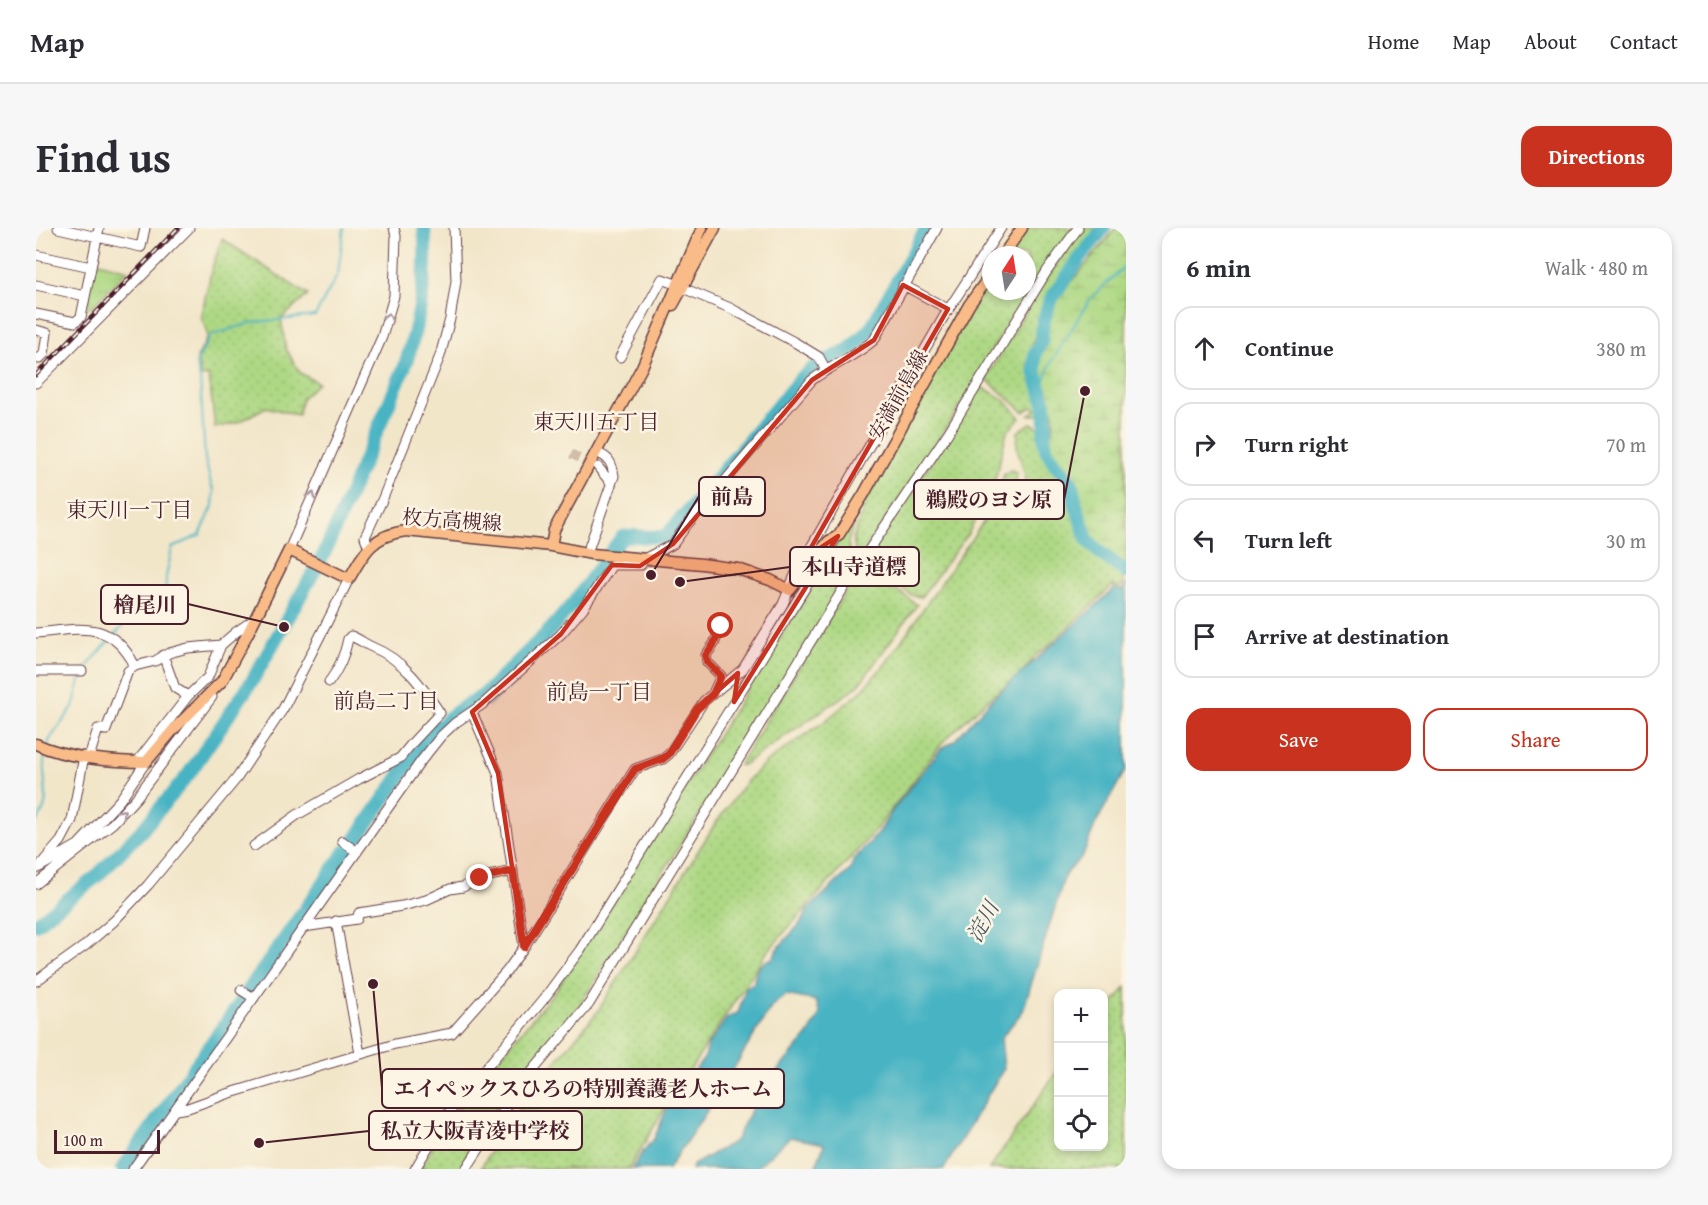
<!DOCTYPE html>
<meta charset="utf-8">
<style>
body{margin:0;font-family:"Gentium Book Plus","Noto Serif JP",serif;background:#f7f7f7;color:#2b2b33}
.controls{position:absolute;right:18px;bottom:18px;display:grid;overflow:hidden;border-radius:12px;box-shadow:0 3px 9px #0003}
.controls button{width:54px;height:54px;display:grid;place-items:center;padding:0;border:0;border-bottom:2px solid #e1e1e2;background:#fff;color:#2b2b33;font:30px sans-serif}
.compass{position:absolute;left:946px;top:18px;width:54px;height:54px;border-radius:50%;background:#fff;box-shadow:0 3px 9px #0003;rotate:12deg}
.scale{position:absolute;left:18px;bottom:15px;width:106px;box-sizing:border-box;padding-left:6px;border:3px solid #4a1f2b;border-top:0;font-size:16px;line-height:21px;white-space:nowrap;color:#4a1f2b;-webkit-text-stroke:4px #fcf5e5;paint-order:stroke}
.stop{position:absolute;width:18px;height:18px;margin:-14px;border:4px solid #c8321e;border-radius:50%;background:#fff}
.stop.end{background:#c8321e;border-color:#fff;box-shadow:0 2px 6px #0008}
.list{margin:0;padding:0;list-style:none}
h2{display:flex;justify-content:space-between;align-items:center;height:78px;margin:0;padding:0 24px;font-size:26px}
h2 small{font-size:20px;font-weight:400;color:#7c7c81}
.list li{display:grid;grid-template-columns:39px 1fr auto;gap:18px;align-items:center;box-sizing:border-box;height:84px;margin:0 12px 12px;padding:0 12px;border:2px solid #e1e1e2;border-radius:18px}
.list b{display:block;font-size:22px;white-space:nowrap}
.list em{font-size:20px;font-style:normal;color:#7c7c81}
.actions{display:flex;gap:12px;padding:18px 24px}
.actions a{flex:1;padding:14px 0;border:2px solid #c8321e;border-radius:18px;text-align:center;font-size:21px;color:#c8321e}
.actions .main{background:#c8321e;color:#fff}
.icon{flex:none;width:33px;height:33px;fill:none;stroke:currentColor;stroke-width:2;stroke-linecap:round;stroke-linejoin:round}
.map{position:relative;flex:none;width:1090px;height:941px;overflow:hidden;border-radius:18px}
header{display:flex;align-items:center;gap:36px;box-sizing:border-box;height:84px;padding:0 30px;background:#fff;border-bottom:2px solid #e1e1e2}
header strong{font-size:28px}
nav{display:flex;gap:33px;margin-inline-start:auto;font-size:21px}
.intro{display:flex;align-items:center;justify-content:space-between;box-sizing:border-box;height:144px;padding:0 36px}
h1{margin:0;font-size:42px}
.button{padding:15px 27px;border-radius:18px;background:#c8321e;color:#fff;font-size:21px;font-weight:700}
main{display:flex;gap:36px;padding:0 36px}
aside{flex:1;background:#fff;border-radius:18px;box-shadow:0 3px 9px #0003}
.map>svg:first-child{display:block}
.grass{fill:url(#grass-dots);stroke:#7c7c58;stroke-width:1.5}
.wetland{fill:url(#wetland-marsh);stroke:#7c7c58;stroke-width:1.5}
.park{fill:url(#park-crowns);stroke:#7c7c58;stroke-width:1.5}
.water{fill:#46b3c3;stroke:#486977;stroke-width:1.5}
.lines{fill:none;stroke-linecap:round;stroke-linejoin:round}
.stream{stroke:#46b3c3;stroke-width:2}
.river{stroke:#46b3c3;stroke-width:14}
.minor-tunnel{stroke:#d0bea9;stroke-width:9;stroke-dasharray:9 4.5;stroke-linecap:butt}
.minor-casing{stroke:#633d43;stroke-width:11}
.major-casing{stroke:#633d43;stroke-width:13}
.minor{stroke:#fff;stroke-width:9}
.major{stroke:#f9bc89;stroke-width:10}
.rail-casing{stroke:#4a1f2b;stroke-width:4.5}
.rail{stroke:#fcf5e5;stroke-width:2;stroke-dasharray:7;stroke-linecap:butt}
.oneway{stroke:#ae9aa0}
.route{stroke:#c8321e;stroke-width:8}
.marked{fill:#c8321e;fill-opacity:0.2;stroke:#c8321e;stroke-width:4.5;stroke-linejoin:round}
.labels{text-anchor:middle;stroke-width:5;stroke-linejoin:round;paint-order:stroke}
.street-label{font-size:20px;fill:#4a1f2b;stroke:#fcf5e5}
.neighbourhood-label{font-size:21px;fill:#4a1f2b;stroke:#fcf5e5}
.water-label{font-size:21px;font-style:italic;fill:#485a68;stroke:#fcf5e5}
.leader{fill:none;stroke:#4a1f2b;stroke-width:2}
.callout-dot{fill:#4a1f2b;stroke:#fcf5e5;stroke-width:2}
.callout{fill:#fcf5e5;stroke:#4a1f2b;stroke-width:2}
.callout-label{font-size:21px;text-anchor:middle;font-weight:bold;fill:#4a1f2b}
</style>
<header>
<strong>Map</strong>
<nav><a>Home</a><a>Map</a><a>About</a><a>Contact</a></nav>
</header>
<div class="intro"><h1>Find us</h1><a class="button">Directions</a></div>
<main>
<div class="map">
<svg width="1090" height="941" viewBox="0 0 1090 941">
<defs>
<pattern id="grass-dots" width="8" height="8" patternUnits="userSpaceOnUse" patternTransform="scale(1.5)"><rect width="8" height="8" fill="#aed884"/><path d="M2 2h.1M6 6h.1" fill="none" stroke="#97b972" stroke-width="1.8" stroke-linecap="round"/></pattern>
<pattern id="wetland-marsh" width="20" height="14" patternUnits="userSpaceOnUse" patternTransform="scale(1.5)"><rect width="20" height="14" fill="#aed884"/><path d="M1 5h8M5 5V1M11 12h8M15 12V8" fill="none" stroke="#97b972"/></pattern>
<pattern id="park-crowns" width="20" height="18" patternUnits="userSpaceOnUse" patternTransform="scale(1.5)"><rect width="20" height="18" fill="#aed884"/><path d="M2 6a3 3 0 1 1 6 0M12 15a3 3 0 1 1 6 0" fill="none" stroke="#97b972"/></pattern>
</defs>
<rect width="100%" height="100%" fill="#fcf5e5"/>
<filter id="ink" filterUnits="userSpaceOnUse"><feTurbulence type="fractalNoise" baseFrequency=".0167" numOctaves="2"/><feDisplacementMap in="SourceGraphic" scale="12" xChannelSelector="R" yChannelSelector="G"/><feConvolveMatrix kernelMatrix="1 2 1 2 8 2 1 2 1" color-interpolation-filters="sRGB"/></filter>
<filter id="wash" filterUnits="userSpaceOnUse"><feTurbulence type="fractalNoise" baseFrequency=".008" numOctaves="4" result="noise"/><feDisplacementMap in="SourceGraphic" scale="24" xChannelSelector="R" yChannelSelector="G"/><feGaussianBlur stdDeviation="1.35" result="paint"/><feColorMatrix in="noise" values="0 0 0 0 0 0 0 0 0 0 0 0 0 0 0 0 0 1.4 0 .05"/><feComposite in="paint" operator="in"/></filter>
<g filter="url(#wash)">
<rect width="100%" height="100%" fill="#f2e6c9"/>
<path class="grass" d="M992 0H1037L1018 26 964 108 933 165 819 338 820 327 817 311 835 259 934 83 955 51V63H991V27H971Z
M1047 0H1064C1034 37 1009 68 997 115 995 122 992 131 992 138 994 154 1001 167 1009 180L1008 187H993L1001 181 996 179 988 184 950 151 1007 54Z
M186 11 272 67 245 91 250 121 264 145 282 155 266 170 262 187 230 179 203 194 179 200 173 148 165 149 161 130 172 108 165 88 176 40Z
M945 159C962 167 974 174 984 190L971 204 958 256 947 279 931 307 885 369 875 367 829 333Z
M995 195 1005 201 1004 218 1034 261 1043 304 1053 319 1074 337 1076 342 1086 346 1088 356 1083 360 1076 358 1010 420 1000 427 986 445 950 473 907 514 843 598 731 724 629 880 593 941H444L471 897 497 861 562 783 679 596 710 554 729 535 789 493 823 465 850 435 957 280 968 246 975 242 981 245 979 261 985 265 991 260 989 247 981 220 982 204Z
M823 278 812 314 814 327V346L540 783 485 846 449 898 423 941H384L415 888 520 762 777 358Z
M824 340 832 341 881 377 822 458 707 537H703Z
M1090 759V941H953L1022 842 1023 918H1068V786Z"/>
<path class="wetland" d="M1080 0H1090V336C1067 324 1049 307 1043 280 1041 269 1044 259 1038 248 1033 241 1025 239 1020 234 1014 227 1013 215 1011 207L1017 203C1021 180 1008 169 1003 151 1001 145 1000 138 999 131L1009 115 1015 79Z"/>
<path class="park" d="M59 33 92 42 55 80 51 79Z"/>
<path class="water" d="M1090 357V541L1059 597 1047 627 1029 647 987 783 965 810 968 840 908 941H779L788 916 754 909 719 941H655L657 937 699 913 726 861 772 807 784 786 780 773 750 767 736 778 677 874 632 941H596L608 922 618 911 631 880 669 829 672 817 691 790 702 785 710 759 718 755C719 741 725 734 737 730 744 711 766 701 771 682L814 642 818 631 843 605 856 583 905 521 918 513 956 471 1078 361 1086 362Z"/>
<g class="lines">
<path class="stream" d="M786 128 808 118 829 98 884 0
M1004 165 1015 135 1054 71 1090 37
M683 239 759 148 781 130
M77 409 91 393 129 382 130 349 136 320 164 307 177 278 178 262 175 256 169 231 164 150 160 136 174 108 214 95 279 88 302 46 308 0
M49 441 73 413
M452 478 482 451
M408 486 430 470
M12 517 14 511 37 479 46 445
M0 594C20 571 2 550 10 523
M310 614 367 533
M206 761 306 618
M79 941 203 766"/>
<path class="river" d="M1068 0 1044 30 1014 73 1007 95 1005 115 999 126V143L1009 176 1010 198 1008 207 1010 221 1019 236 1033 251 1037 259 1039 274 1051 311 1064 325 1090 344
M0 696 60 649 106 602 152 547 216 453 288 326 369 138C383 94 393 47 388 0
M88 941 388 515 402 499 449 466 514 402 540 372 586 309C601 306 615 311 630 308L698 231 764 152 776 141 818 119 834 102 891 0"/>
</g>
</g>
<g filter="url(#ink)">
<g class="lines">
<path class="minor-tunnel" d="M535 226 560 238"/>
<g class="minor-casing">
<path id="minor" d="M22 0 105 19 109 0
M0 27 55 39
M0 57 49 68
M867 57 912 81
M647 60 694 80 760 115 783 129 790 142
M0 86 39 94 45 89 63 0
M0 102 11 105 8 126 3 131 0 130
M584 129 626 51 640 56
M0 155 153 0
M562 239 575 255
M333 320 329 309 347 270 404 128 414 91 420 53 418 0
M253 322 346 109 358 68 360 8 358 0
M551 325 578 248C576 235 573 229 561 225
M0 405C44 401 75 391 99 438L92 443 70 502 62 501 53 529
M127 427 139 460 152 468
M99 438 119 433 133 425 152 420 185 417 200 404 219 391
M0 443H46
M678 463 685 448 671 434 670 427 678 416 685 398
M436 484 462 545 488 719
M101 534 152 468 172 449 185 417
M306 613 321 624
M218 618 261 587 323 551 364 530 377 514 404 485C386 458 368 432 336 419 329 416 323 411 315 408L312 411C309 426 303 441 293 454
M6 635 25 613 36 592 48 528
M0 641 42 617 84 572 110 534
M0 656 77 595 100 570 176 469
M300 693 324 826
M268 699 321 691 323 685 366 678 390 672 414 661 427 659 444 650 477 643
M0 753 50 717 78 693 112 657 201 550 247 481 313 351
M205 762 218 770
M140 882 152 880 191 866 359 816 416 805 471 743 488 719 599 541 627 531 633 526 668 473 707 441 747 376 759 347 907 90 965 0
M97 941 385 533 405 508 419 495 447 476 525 406 548 379 576 337H605L608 331 637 316 650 298 776 152C796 137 818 129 838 112L901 0
M379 941 414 883 507 772 544 722 800 310
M430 941 484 858 553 776 810 356 912 205 1011 43 1042 0"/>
</g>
<g class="major-casing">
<path id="major" d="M967 27 986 0
M637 77 679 0
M515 318 518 302 606 139 666 0
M0 516C30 530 77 534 110 534L138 501 186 453 211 407 253 322 313 351C328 324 337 307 370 303L515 318 556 326 666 336 702 341 734 352 754 362 781 327 793 313 802 308 828 266 933 77 955 46"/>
</g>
<use href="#minor" class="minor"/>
<use href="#major" class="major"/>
<g class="rail-casing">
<path id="rail" d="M0 147 142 0"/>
</g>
<use href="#rail" class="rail"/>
</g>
<defs><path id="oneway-chevron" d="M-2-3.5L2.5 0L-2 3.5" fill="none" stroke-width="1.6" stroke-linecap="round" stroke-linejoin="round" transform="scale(1.5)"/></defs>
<g class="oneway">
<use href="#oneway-chevron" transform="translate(352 89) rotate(-74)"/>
<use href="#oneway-chevron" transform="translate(276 268) rotate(-66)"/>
<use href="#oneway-chevron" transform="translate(86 585) rotate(-47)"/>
</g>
</g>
<g class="lines" filter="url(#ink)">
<path class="route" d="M444 650 477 643 488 719 599 541 627 531 633 526 661 481 677 466 685 448 671 434 670 427 678 416 685 398"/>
</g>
<path class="marked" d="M867 57 912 81 769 330 802 308 698 474 702 445 661 481 633 526 599 541 488 719 462 545 436 484 525 406 576 337 604 338 637 316 776 152 838 112Z"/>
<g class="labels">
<g class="street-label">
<text transform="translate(862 167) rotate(-61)" y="7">安満前島線</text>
<text transform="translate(416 292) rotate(4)" y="7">枚方高槻線</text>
</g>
<g class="neighbourhood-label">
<text x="560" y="201">東天川五丁目</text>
<text x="93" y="289">東天川一丁目</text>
<text x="563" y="471">前島一丁目</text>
<text x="350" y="480">前島二丁目</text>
</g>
<g class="water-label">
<text transform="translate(947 694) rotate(-62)" y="7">淀川</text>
</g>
</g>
<path class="leader" d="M615 347L663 268M1049 163L1028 272M644 354L754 339M248 399L152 376M337 756L346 860M223 915L333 903"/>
<g class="callout-dot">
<circle cx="615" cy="347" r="6"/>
<circle cx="1049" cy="163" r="6"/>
<circle cx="644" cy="354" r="6"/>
<circle cx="248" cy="399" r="6"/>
<circle cx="337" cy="756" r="6"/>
<circle cx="223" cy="915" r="6"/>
</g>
<g class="callout">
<rect x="663" y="249" width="66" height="39" rx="6"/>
<rect x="878" y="252" width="150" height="39" rx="6"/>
<rect x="754" y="319" width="129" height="39" rx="6"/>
<rect x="65" y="357" width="87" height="39" rx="6"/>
<rect x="346" y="841" width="402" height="39" rx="6"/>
<rect x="333" y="883" width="213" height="39" rx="6"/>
</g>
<g class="callout-label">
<text x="696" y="276">前島</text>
<text x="953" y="279">鵜殿のヨシ原</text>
<text x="818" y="346">本山寺道標</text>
<text x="109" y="384">檜尾川</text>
<text x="547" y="868">エイぺックスひろの特別養護老人ホーム</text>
<text x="439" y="910">私立大阪青凌中学校</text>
</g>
</svg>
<div class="controls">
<button>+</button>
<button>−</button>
<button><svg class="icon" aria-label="locate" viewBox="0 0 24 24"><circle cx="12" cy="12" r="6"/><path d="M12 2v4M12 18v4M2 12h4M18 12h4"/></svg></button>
</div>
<svg class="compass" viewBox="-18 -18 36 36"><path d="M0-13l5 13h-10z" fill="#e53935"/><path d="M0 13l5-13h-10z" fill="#7c7c81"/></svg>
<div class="scale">100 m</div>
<div class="stop" style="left:685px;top:398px"></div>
<div class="stop end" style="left:444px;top:650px"></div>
</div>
<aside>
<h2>6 min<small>Walk · 480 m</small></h2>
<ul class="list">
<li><svg class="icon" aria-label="ahead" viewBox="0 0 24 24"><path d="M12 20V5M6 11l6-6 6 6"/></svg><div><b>Continue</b></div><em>380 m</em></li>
<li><svg class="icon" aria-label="right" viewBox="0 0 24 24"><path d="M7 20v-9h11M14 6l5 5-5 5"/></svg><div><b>Turn right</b></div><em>70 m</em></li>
<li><svg class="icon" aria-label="left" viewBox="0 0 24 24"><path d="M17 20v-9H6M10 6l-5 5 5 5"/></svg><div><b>Turn left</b></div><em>30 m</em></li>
<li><svg class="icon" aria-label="arrive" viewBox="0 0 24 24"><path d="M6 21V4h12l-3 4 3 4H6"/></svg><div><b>Arrive at destination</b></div></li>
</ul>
<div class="actions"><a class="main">Save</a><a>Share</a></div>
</aside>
</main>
